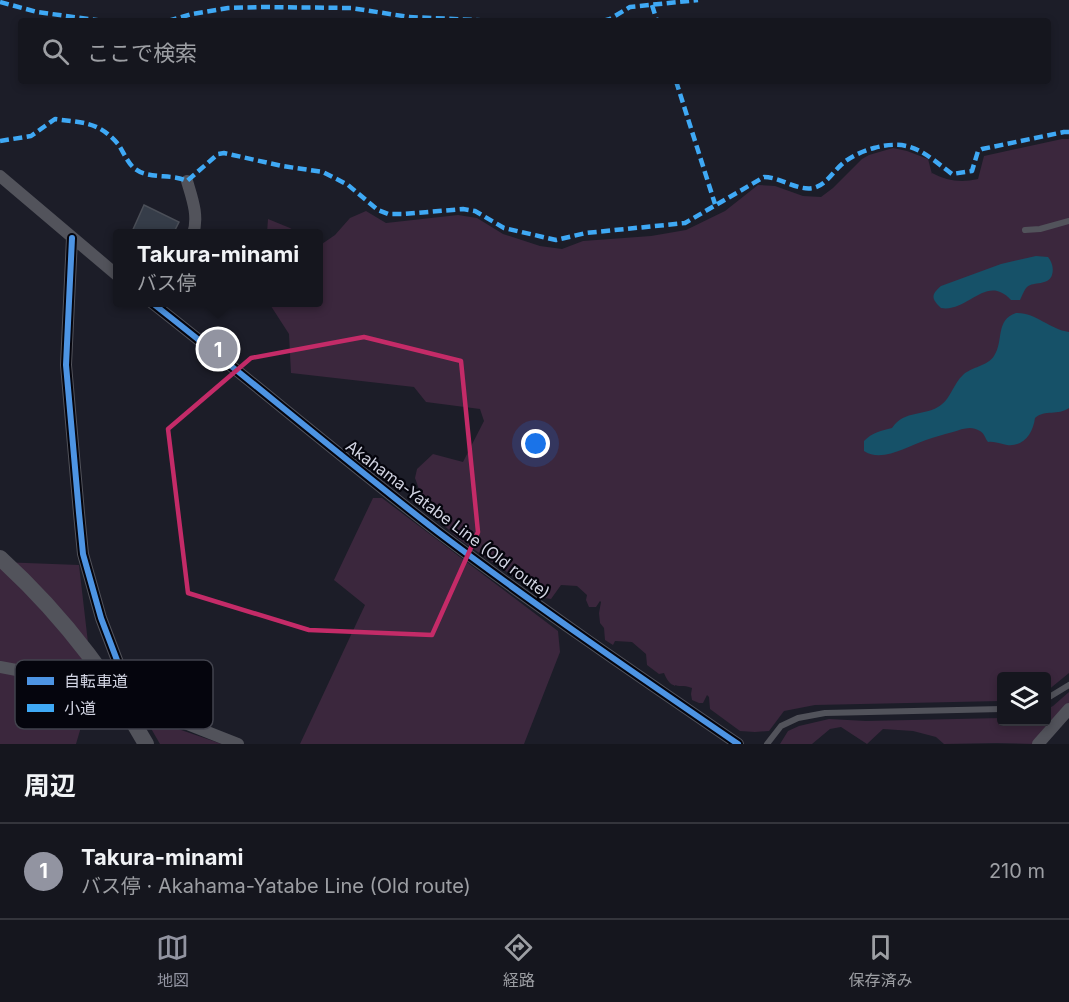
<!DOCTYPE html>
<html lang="ja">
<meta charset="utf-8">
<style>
body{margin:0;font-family:Inter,"Noto Sans JP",sans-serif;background:#1e1f27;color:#f1f3f6}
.controls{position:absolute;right:18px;bottom:18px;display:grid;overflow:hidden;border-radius:6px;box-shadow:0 3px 9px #0003}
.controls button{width:54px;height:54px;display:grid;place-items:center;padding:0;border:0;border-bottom:2px solid #34353c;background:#15161e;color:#f1f3f6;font:30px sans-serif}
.you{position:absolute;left:536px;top:444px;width:21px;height:21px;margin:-15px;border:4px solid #fff;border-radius:50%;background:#1a73e8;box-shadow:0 0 0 9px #1a73e833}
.badge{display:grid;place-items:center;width:39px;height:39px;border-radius:50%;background:#9294a1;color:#fff;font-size:20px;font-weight:700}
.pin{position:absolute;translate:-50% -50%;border:3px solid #fff;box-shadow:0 2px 6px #0006}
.popup{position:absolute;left:113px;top:229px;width:210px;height:78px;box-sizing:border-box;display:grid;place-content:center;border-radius:6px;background:#15161e;filter:drop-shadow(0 2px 4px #0005);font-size:20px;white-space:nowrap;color:#9d9fa4}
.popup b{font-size:22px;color:#f1f3f6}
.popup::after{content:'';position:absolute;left:50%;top:100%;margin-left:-12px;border:12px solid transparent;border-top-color:#15161e}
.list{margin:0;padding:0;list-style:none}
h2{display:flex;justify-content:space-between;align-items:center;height:78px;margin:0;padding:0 24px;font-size:26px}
h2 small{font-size:20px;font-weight:400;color:#9d9fa4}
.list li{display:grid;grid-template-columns:39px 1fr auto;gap:18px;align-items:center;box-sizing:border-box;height:96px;padding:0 24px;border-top:2px solid #34353c}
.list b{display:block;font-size:22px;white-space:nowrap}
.list p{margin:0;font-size:20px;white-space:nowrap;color:#9d9fa4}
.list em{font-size:20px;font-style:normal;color:#9d9fa4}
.icon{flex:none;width:33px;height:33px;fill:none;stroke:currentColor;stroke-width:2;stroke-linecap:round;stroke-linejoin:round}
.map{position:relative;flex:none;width:1069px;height:744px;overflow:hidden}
.search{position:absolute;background:#15161e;box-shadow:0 3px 9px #0003;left:18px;right:18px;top:18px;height:66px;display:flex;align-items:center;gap:15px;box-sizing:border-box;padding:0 21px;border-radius:6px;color:#9d9fa4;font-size:22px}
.sheet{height:174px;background:#15161e}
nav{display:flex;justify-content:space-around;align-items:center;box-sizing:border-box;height:84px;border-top:2px solid #34353c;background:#15161e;font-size:16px;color:#9d9fa4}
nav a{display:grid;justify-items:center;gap:3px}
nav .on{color:#9294a1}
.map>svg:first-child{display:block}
.green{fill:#3b273d}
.water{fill:#165168}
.building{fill:#363d49;stroke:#4b4f58;stroke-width:1.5}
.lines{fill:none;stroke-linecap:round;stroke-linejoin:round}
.lane{stroke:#52535b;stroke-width:6}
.street{stroke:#52535b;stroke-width:12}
.secondary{stroke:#52535b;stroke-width:16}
.quiet{stroke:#3fa9f5;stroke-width:4.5;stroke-dasharray:9 4.5;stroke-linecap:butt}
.cycleway-casing{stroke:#05050d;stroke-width:10}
.cycleway{stroke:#4d94e3;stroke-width:6}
.marked{fill:none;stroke:#c42b68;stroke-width:4.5;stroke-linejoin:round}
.labels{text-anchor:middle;stroke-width:4.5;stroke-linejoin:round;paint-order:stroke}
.street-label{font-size:16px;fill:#d2d4e2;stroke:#05050d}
.key{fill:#05050d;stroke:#42434d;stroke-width:1.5}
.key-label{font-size:16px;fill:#d2d4e2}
</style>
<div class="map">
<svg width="1069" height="744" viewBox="0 0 1069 744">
<rect width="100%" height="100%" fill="#1c1d28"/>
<path class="green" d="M1062 139H1069V673L1047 691 1046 676H1002L1001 701 815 705 784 711 769 731 755 732 740 731 710 709 709 697 707 695 703 703H699L692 700 691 694 692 688C679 682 672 693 664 673L659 674 647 665 646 654 632 642 615 641 613 645 605 640 604 628 600 623 599 613 601 602 600 601 596 607H589L586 600 587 595 577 586 561 585 551 599 545 598 459 539 426 509 415 478 417 469 433 454 463 462 484 421 480 409 426 402 414 387 291 373 289 334 269 303 318 302 319 246 335 235 350 218 366 211 386 223 458 215 477 218 503 234 540 246 562 249 583 241 651 236 686 230 725 211 758 185 775 186 803 196 821 197 833 188 862 159 869 155 893 148 907 151 928 159 932 174V173C947 181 961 183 978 179L984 156Z
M268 219 290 228 298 233H267Z
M373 498H382L558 631 560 652 524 744H300L365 605 334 580Z
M0 562 79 565 93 686 76 744H0Z
M1069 692V704L1033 744 996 743 944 744 936 737 913 731 883 729 867 744 841 727 830 729 812 744H780L788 731 799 726 829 719 866 721 1001 718 1002 722H1046L1047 709 1053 706Z
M149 719 222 744H160L149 725Z"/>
<path class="water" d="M1036 256 1048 257C1052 262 1054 268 1052 275 1048 286 1034 281 1027 287 1024 290 1022 296 1020 300H1011C986 273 968 313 941 308 931 298 931 295 941 286L1001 264Z
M1016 313C1035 312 1049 329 1069 332V408C1058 416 1045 409 1035 418 1033 433 1024 447 1007 445 1000 444 995 441 988 442 985 438 984 433 980 431 971 425 962 429 953 432 944 434 935 437 926 440 908 446 882 463 864 451V441C873 432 881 431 892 428 905 409 925 417 941 405 950 399 954 383 963 375 971 367 988 366 994 356 1004 341 995 320 1016 313Z"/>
<path class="building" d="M144 205 179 222 173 234H131Z"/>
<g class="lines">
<path class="lane" d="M1025 230 1040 229 1069 221
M1046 699 1069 685
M767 744 781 726 798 718 825 713 1002 709"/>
<path class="street" d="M0 176 118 276
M187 181C192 198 199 216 193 234
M72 238 66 365 79 513 83 554 101 618 120 668 121 702
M151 302C248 378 341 457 438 532 536 606 637 675 738 744
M0 667 27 672 58 681 121 703 172 718 238 744
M1038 744 1069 709"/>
<path class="secondary" d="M0 558C32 587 62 620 88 654 109 682 128 713 146 744"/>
<path class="quiet" d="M0 2 37 12 103 21
M652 5 657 21
M168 21 192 14 228 8 262 7 351 8 409 17 499 21
M603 21 610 19 630 7 698 0
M676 81 715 204
M0 141 31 136 55 119C83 123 98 121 118 144 123 151 127 162 134 168 148 180 171 173 187 181L218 154 224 153 282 166 323 172 348 185 378 210 388 214H403L463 209 475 211 504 228 556 240 586 233 685 223 764 177C780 177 797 191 813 188 826 185 832 173 841 165 849 157 863 151 874 148 911 138 924 153 952 174L972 171 978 151 982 149 1064 132H1069"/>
<g class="cycleway-casing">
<path id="cycleway" d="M72 238 66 365 79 513 83 554 101 618 120 668 121 703
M151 302C248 378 341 457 438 532 536 606 637 675 738 744"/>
</g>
<use href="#cycleway" class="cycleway"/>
</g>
<path class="marked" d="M364 337 461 361 478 532 432 635 309 630 188 593 168 429 251 358Z"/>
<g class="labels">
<g class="street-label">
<text transform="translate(448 519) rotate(37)" y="6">Akahama-Yatabe Line (Old route)</text>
</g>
</g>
<rect x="15" y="660" width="198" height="69" rx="9" class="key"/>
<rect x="27" y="677" width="27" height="8" fill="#4d94e3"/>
<rect x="27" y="704" width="27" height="8" fill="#3fa9f5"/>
<g class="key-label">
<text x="64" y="687">自転車道</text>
<text x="64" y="714">小道</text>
</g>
</svg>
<div class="controls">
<button><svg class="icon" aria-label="layers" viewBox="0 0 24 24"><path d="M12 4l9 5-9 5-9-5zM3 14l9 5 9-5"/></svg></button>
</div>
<div class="you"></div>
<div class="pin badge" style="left:218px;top:349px">1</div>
<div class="popup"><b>Takura-minami</b>バス停</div>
<div class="search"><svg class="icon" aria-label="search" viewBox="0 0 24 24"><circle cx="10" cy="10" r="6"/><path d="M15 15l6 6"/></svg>ここで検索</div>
</div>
<section class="sheet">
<h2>周辺<small></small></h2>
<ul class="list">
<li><span class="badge">1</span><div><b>Takura-minami</b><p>バス停 · Akahama-Yatabe Line (Old route)</p></div><em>210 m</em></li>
</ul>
</section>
<nav>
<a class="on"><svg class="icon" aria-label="map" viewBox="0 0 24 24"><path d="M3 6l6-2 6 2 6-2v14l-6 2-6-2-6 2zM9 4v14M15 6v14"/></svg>地図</a>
<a><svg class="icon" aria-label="directions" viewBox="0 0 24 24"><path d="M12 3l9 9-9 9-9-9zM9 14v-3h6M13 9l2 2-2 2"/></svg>経路</a>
<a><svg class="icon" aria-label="saved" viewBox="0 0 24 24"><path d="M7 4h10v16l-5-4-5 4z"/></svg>保存済み</a>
</nav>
